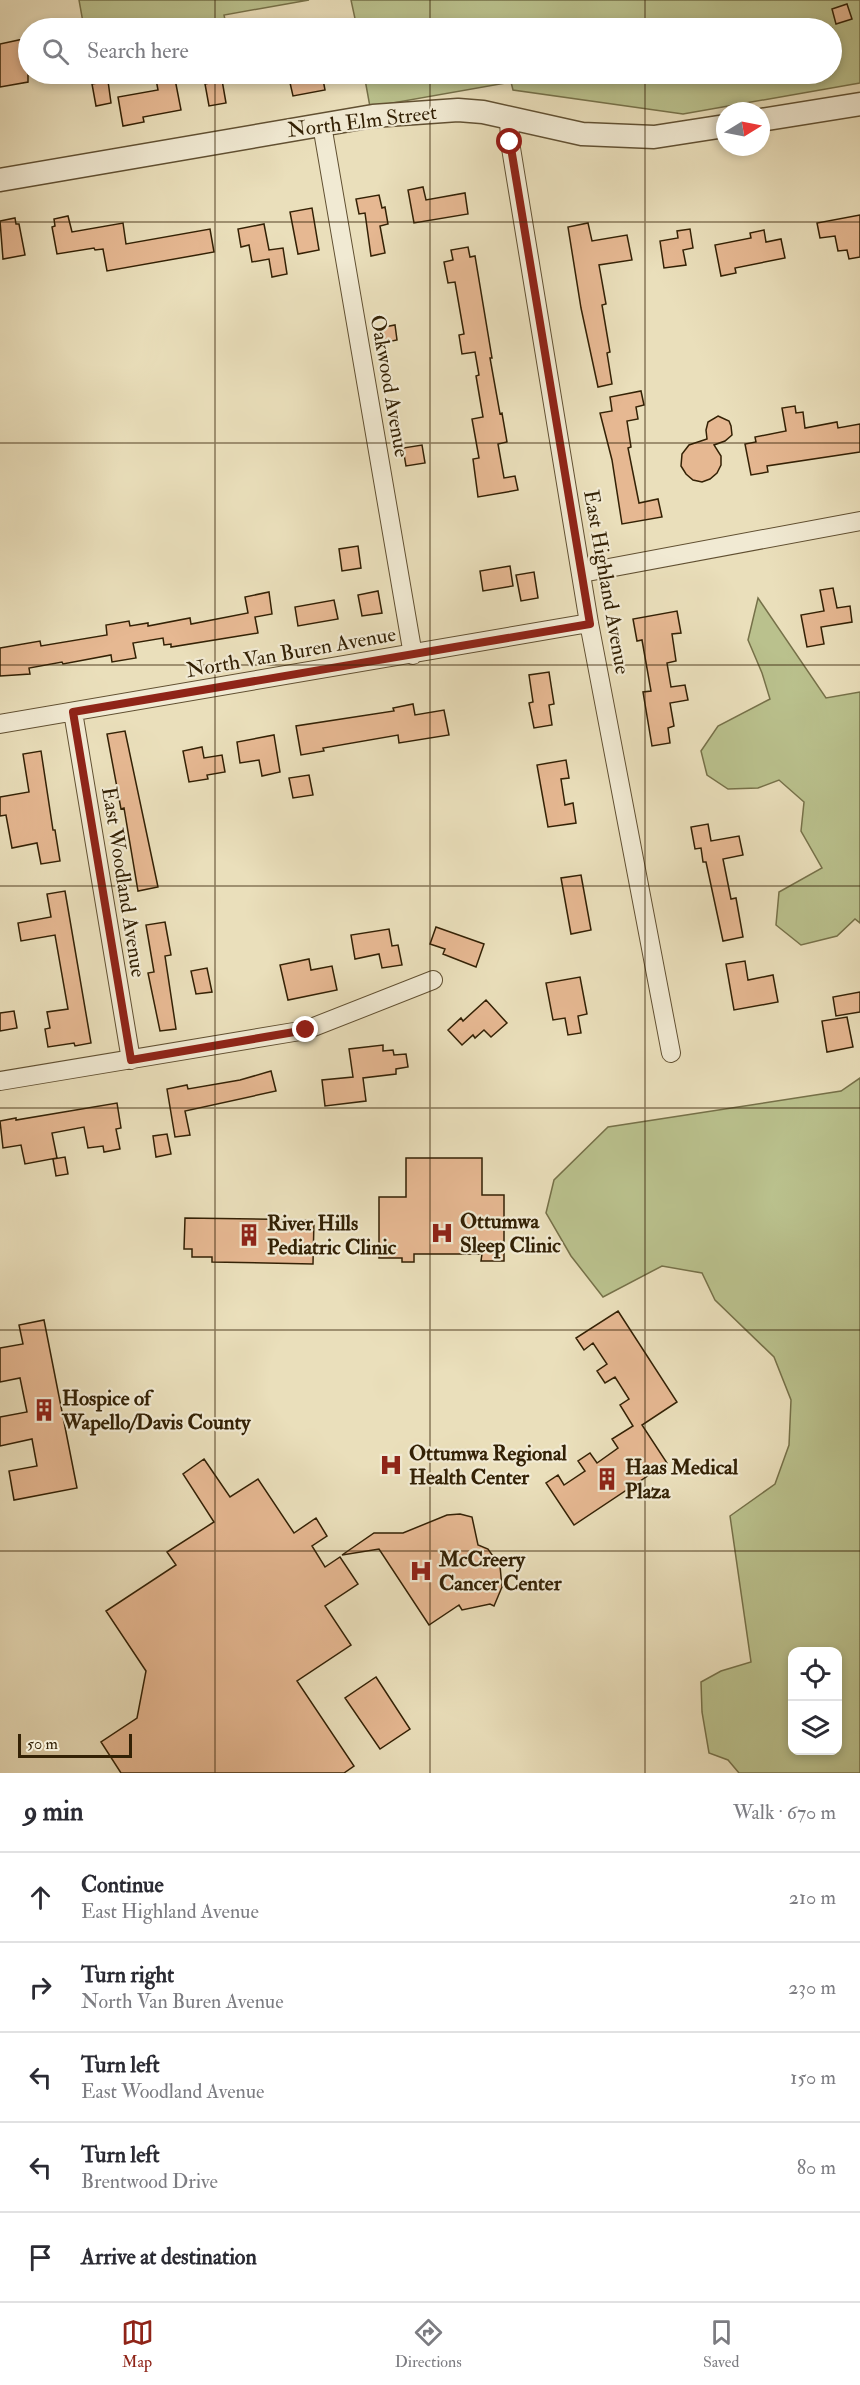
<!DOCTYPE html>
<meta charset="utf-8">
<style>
body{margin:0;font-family:"IM FELL Double Pica",serif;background:#f2f2f3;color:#2b2b33}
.controls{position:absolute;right:18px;bottom:18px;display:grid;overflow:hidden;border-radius:12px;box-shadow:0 3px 9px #0003}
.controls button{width:54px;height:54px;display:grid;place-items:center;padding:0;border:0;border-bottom:2px solid #e1e1e2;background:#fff;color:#2b2b33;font:30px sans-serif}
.compass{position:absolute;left:716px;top:102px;width:54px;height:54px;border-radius:50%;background:#fff;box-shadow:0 3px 9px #0003;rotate:80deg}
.scale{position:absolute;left:18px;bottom:15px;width:114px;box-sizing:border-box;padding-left:6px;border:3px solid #332105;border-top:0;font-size:16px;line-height:21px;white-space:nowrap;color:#332105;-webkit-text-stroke:4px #f1ead3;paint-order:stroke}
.stop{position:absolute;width:18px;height:18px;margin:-14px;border:4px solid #8f2418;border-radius:50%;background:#fff}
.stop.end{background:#8f2418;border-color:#fff;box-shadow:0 2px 6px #0008}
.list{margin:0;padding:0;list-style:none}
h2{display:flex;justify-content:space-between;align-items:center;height:78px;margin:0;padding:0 24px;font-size:26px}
h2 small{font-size:20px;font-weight:400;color:#7c7c81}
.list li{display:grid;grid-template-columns:39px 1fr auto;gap:18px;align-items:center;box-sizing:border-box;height:90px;padding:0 24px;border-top:2px solid #e1e1e2}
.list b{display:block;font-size:22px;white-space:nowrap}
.list p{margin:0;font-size:20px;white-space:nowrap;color:#7c7c81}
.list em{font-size:20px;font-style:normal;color:#7c7c81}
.icon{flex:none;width:33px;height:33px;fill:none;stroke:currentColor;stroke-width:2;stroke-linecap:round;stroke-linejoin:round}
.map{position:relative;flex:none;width:860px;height:1773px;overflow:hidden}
.search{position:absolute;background:#fff;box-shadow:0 3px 9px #0003;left:18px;right:18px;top:18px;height:66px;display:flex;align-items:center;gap:15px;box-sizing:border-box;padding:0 21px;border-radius:33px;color:#7c7c81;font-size:22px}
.sheet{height:528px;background:#fff}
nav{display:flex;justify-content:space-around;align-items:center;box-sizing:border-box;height:84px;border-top:2px solid #e1e1e2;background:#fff;font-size:16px;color:#7c7c81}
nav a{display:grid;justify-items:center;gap:3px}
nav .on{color:#8f2418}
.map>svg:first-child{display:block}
.green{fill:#bac18d;stroke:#767149;stroke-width:1.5;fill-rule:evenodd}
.building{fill:#e6b892;stroke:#332105;stroke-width:1.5}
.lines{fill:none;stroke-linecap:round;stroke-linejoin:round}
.minor-casing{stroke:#615032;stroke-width:20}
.tertiary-casing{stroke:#615032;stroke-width:25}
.minor{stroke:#f1ead3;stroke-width:18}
.tertiary{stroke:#f1ead3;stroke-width:22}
.route{stroke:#8f2418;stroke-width:8}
.grid{fill:none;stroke:#332105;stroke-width:1.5;stroke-opacity:0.55}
.labels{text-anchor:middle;stroke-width:4.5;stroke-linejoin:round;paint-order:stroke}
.street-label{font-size:21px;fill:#332105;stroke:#f1ead3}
.poi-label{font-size:21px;font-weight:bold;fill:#332105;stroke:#f1ead3;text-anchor:start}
</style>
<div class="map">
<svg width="860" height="1773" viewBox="0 0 860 1773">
<rect width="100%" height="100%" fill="#eadfbb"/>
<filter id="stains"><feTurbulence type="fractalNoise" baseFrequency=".00333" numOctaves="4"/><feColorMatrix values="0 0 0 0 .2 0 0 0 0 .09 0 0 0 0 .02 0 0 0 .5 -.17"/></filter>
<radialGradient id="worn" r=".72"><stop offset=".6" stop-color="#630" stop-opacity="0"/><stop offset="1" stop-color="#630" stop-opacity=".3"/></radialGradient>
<path class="green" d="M79 0H309L224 15 226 24 198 28H84Z
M351 0H860V83L683 114 513 90 511 82 370 107 364 74H832V28H357Z
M758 598 826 698 860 692V923L855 919 837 936 801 945 776 925 779 892 822 868 801 831 804 802 779 780 758 788 728 789 707 775 701 751 718 726 770 699 762 673 748 640Z
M860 1078V1773H739L728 1760 709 1753 702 1712 701 1682 721 1671 751 1662 730 1516 775 1484 789 1445 791 1400 774 1357 715 1300 702 1273 662 1266 603 1297 571 1256 546 1213 554 1180 608 1127 841 1091ZM792 1652H838V1750H792Z"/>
<path class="building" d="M847 4 852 19 836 24 832 9Z
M28 38V82L0 87V44Z
M155 74H174L181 110 143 117 144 122 123 126 118 97 158 90Z
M288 74H322L325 90 293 96Z
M222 80 226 103 209 106 205 84Z
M108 81 111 103 96 106 92 84Z
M423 187 426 200 465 193 468 214 414 223 408 190Z
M379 195 382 208 385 207 388 224 380 226 385 253 371 256 365 213 359 214 356 199Z
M312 208 319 250 298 254 290 212Z
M860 215V257L849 259 847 250 838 251 835 236 820 238 817 223Z
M68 216 72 232 123 223 126 244 210 229 214 252 107 271 103 249 95 250 94 248 57 254 52 227 55 226 54 219Z
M15 218 16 224H19L25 255 3 259 0 221Z
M588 223 592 241 627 235 632 260 599 265 606 304 602 305 610 352 607 353 612 384 598 387 581 308 568 227Z
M264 224 269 250 283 248 287 274 272 277 269 259 252 262 249 245 241 247 238 229Z
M690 229 693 248 683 250 686 265 664 268 660 241 678 238 677 231Z
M764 230 766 242 781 239 785 258 735 268 736 273 721 276 715 245 751 238 750 233Z
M468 247 470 257 475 256 492 358H490L500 414 502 413 507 442 498 444 504 478 515 476 518 490 478 497 473 459 479 458 472 419 483 417 476 376 479 375 475 352 462 354 459 335 464 334 455 282 448 283 444 262 453 260 451 250Z
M395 325 397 340 382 343 379 328Z
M641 391 644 405 636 407 638 419 627 421 631 447 628 448 639 503 658 499 662 517 622 524 612 460 600 413 612 411 610 397Z
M795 406 796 413 803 412 805 428 837 422 838 428 860 424V452L767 466 768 472 751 475 745 444 756 442 755 437 786 431 782 408Z
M718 416 729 421 731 426 732 435 725 441 714 445 721 456V465L717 473 710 479 702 482 693 480 686 474 681 466 682 454 689 445 707 439 706 430 708 422Z
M422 445 425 463 406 466 403 448Z
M358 546 361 568 342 571 339 549Z
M510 566 513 586 483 591 480 571Z
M534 572 538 598 521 601 516 575Z
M833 588 837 608 850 606 852 622 821 627 824 644 807 647 801 615 824 611 820 590Z
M378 591 382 613 362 616 358 595Z
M269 592 272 614 255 617 258 633 171 647V644L164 645 163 638 133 643 136 658 112 662 111 655 63 664 62 662 29 668 30 674 0 676V648L40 641 41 646 107 635 106 625 129 621 130 626 148 623V626L190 618 191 624 248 613 245 597Z
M334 600 338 619 298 626 295 607Z
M677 611 681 633 672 634 676 661 667 663 671 687 685 685 688 700 670 703 674 726 668 728 670 743 652 746 643 692 651 691 642 640 637 641 633 619Z
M549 672 554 704 549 705 552 725 534 728 529 703 533 702 529 675Z
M413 704 415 715 444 710 449 735 399 743 398 735 323 748 324 751 301 755 296 726 394 711 393 708Z
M125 731 158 887 138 891 124 808 121 809 107 734Z
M274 735 280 772 262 776 259 760 240 763 237 742Z
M202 747 204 758 222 755 225 772 207 775 208 779 189 782 183 751Z
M41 751 53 830H55L60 861 41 864 37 843 12 848 6 815 0 816V797L29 792 23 754Z
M566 760 569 778 561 779 565 805 573 803 576 823 548 827 537 765Z
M309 775 313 795 293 798 289 778Z
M708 824 711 841 739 836 743 855 723 859 731 899 736 898 743 937 723 941 706 862H703L701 848 695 849 691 827Z
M581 875 591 930 571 934 561 878Z
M65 891 91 1043 75 1046 74 1043 48 1047 45 1029 50 1028 47 1012 68 1009 55 935 21 941 18 923 51 917 47 894Z
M165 922 171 955 165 956 176 1029 160 1031 148 973 154 972 146 925Z
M436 927 484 944 476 967 443 954 445 949 430 944Z
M389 929 392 946 398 945 402 965 382 968 379 954 355 959 351 935Z
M309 959 311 970 332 966 337 990 288 1000 280 965Z
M745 961 748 980 773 975 778 1002 734 1010 726 964Z
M207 968 212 992 196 994 191 971Z
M580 977 587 1014 578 1016 581 1033 568 1035 565 1018 553 1020 546 983Z
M860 992V1012L836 1016 833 997Z
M486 1000 507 1023 491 1037 484 1030 475 1038 473 1035 462 1045 448 1030 461 1018 463 1021Z
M14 1011 17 1028 0 1031V1013Z
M847 1017 853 1047 827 1052 822 1021Z
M383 1045V1051L393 1050 394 1055 406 1054 408 1067 396 1069V1074L363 1078 366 1101 325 1106 322 1080 353 1077 349 1049Z
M271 1071 276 1091 185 1111 190 1135 175 1137 167 1089 187 1085 188 1089 240 1080Z
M117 1103 121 1128 116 1129 120 1149 104 1152 103 1146 88 1148 84 1127 52 1133 57 1158 25 1164 21 1145 3 1148 0 1121 16 1118V1120Z
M167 1134 171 1154 156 1157 153 1136Z
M65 1157 68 1174 56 1176 53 1159Z
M406 1158H482V1195H504V1261H481L482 1254H414V1262H402V1258H379V1197H406Z
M185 1218 314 1220 313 1264 212 1262V1257H192V1249H184Z
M618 1311 677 1402 642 1425 667 1463 574 1525 546 1483 558 1475 564 1485 585 1471 578 1461 590 1453 597 1463 618 1448 612 1439 633 1426 620 1405 629 1399 615 1377 605 1383 597 1371 607 1364 593 1343 584 1350 576 1338Z
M44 1320 77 1488 14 1500 9 1471 37 1466 32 1439 0 1446V1417L27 1412 20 1378 0 1382V1348L23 1344 19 1325Z
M204 1459 230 1497 258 1479 294 1533 316 1518 327 1536 312 1546 325 1567 340 1557 358 1584 325 1606 351 1645 297 1681 354 1766 344 1773H121L101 1742 137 1718 146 1671 106 1611 176 1565 167 1552 214 1522 183 1474Z
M460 1514 472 1517 478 1545 488 1549 500 1566 502 1587 494 1606 490 1604 462 1610 459 1605 429 1625 379 1549 342 1555 374 1533H403L447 1515Z
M376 1677 410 1729 380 1749 345 1698Z"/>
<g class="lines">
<g class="minor-casing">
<path id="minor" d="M509 118 510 142 589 623 671 1053
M322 125 413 655
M582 573 860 521
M73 712 131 1060
M0 724 589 623
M0 1081 306 1030 433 980"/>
</g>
<g class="tertiary-casing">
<path id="tertiary" d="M761 120 860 104
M0 180 373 116 458 110 483 112 582 134 654 137 725 126"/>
</g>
<use href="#minor" class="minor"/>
<use href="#tertiary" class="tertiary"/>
</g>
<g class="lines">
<path class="route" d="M306 1030 131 1060 73 712 590 624 510 142"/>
</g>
<path class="grid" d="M215 0V28M430 0V28M645 0V28M215 74V1773M430 74V1773M645 74V1773M0 222H860M0 443H860M0 665H860M0 886H860M0 1108H860M0 1330H860M0 1551H860"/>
<defs>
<g id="hospital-bare" transform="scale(1.8)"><path d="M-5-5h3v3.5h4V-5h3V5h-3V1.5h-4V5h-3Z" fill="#8f2418" stroke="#f1ead3" stroke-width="2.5" paint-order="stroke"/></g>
<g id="building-bare" transform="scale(1.8)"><path d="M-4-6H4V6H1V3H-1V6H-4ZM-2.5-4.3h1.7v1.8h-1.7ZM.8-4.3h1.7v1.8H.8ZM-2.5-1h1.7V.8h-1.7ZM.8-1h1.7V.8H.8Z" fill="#8f2418" stroke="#f1ead3" stroke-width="2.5" paint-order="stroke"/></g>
</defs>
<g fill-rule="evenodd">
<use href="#hospital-bare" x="442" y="1233"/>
<use href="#building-bare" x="249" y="1235"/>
<use href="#building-bare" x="44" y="1410"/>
<use href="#hospital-bare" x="391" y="1465"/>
<use href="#building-bare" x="607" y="1479"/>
<use href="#hospital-bare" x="421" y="1571"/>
</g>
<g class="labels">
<g class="street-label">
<text transform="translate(362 121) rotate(-7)" y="7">North Elm Street</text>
<text transform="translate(390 386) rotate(80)" y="7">Oakwood Avenue</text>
<text transform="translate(607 582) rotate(80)" y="7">East Highland Avenue</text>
<text transform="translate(291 652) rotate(-10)" y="7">North Van Buren Avenue</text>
<text transform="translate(124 882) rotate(81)" y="7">East Woodland Avenue</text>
</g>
<g class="poi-label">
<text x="460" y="1228">Ottumwa<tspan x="460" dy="24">Sleep Clinic</tspan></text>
<text x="267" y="1230">River Hills<tspan x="267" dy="24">Pediatric Clinic</tspan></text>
<text x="62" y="1405">Hospice of<tspan x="62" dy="24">Wapello/Davis County</tspan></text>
<text x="409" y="1460">Ottumwa Regional<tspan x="409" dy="24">Health Center</tspan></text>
<text x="625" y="1474">Haas Medical<tspan x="625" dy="24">Plaza</tspan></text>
<text x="439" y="1566">McCreery<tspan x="439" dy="24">Cancer Center</tspan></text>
</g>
</g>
<rect width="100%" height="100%" filter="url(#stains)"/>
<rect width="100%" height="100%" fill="url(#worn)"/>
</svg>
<div class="controls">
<button><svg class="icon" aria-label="locate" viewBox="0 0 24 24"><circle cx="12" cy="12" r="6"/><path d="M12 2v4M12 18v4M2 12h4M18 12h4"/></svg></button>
<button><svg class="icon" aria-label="layers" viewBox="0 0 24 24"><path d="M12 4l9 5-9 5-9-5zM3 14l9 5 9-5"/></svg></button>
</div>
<svg class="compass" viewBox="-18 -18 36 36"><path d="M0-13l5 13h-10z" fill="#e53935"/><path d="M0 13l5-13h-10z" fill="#7c7c81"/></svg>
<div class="scale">50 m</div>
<div class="stop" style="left:510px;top:142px"></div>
<div class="stop end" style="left:306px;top:1030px"></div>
<div class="search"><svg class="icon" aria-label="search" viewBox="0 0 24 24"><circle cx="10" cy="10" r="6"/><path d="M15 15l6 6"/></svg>Search here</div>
</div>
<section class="sheet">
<h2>9 min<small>Walk · 670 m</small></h2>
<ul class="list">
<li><svg class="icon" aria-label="ahead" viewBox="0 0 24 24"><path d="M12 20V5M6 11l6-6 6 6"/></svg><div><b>Continue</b><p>East Highland Avenue</p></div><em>210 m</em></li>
<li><svg class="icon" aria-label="right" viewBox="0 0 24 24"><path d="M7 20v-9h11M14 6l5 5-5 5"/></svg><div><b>Turn right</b><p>North Van Buren Avenue</p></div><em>230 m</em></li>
<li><svg class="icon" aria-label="left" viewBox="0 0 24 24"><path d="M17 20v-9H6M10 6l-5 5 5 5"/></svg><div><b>Turn left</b><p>East Woodland Avenue</p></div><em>150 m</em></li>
<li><svg class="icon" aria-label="left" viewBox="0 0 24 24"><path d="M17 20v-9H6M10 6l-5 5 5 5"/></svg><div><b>Turn left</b><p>Brentwood Drive</p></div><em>80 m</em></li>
<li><svg class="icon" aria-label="arrive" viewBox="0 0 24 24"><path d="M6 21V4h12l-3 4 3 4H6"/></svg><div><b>Arrive at destination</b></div></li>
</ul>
</section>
<nav>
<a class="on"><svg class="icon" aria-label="map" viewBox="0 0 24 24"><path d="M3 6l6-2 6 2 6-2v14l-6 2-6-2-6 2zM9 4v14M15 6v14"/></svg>Map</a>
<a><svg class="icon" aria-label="directions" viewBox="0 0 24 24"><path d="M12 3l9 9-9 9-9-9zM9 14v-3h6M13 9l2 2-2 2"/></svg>Directions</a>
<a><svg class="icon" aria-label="saved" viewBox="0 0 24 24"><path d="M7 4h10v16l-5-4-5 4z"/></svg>Saved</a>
</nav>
